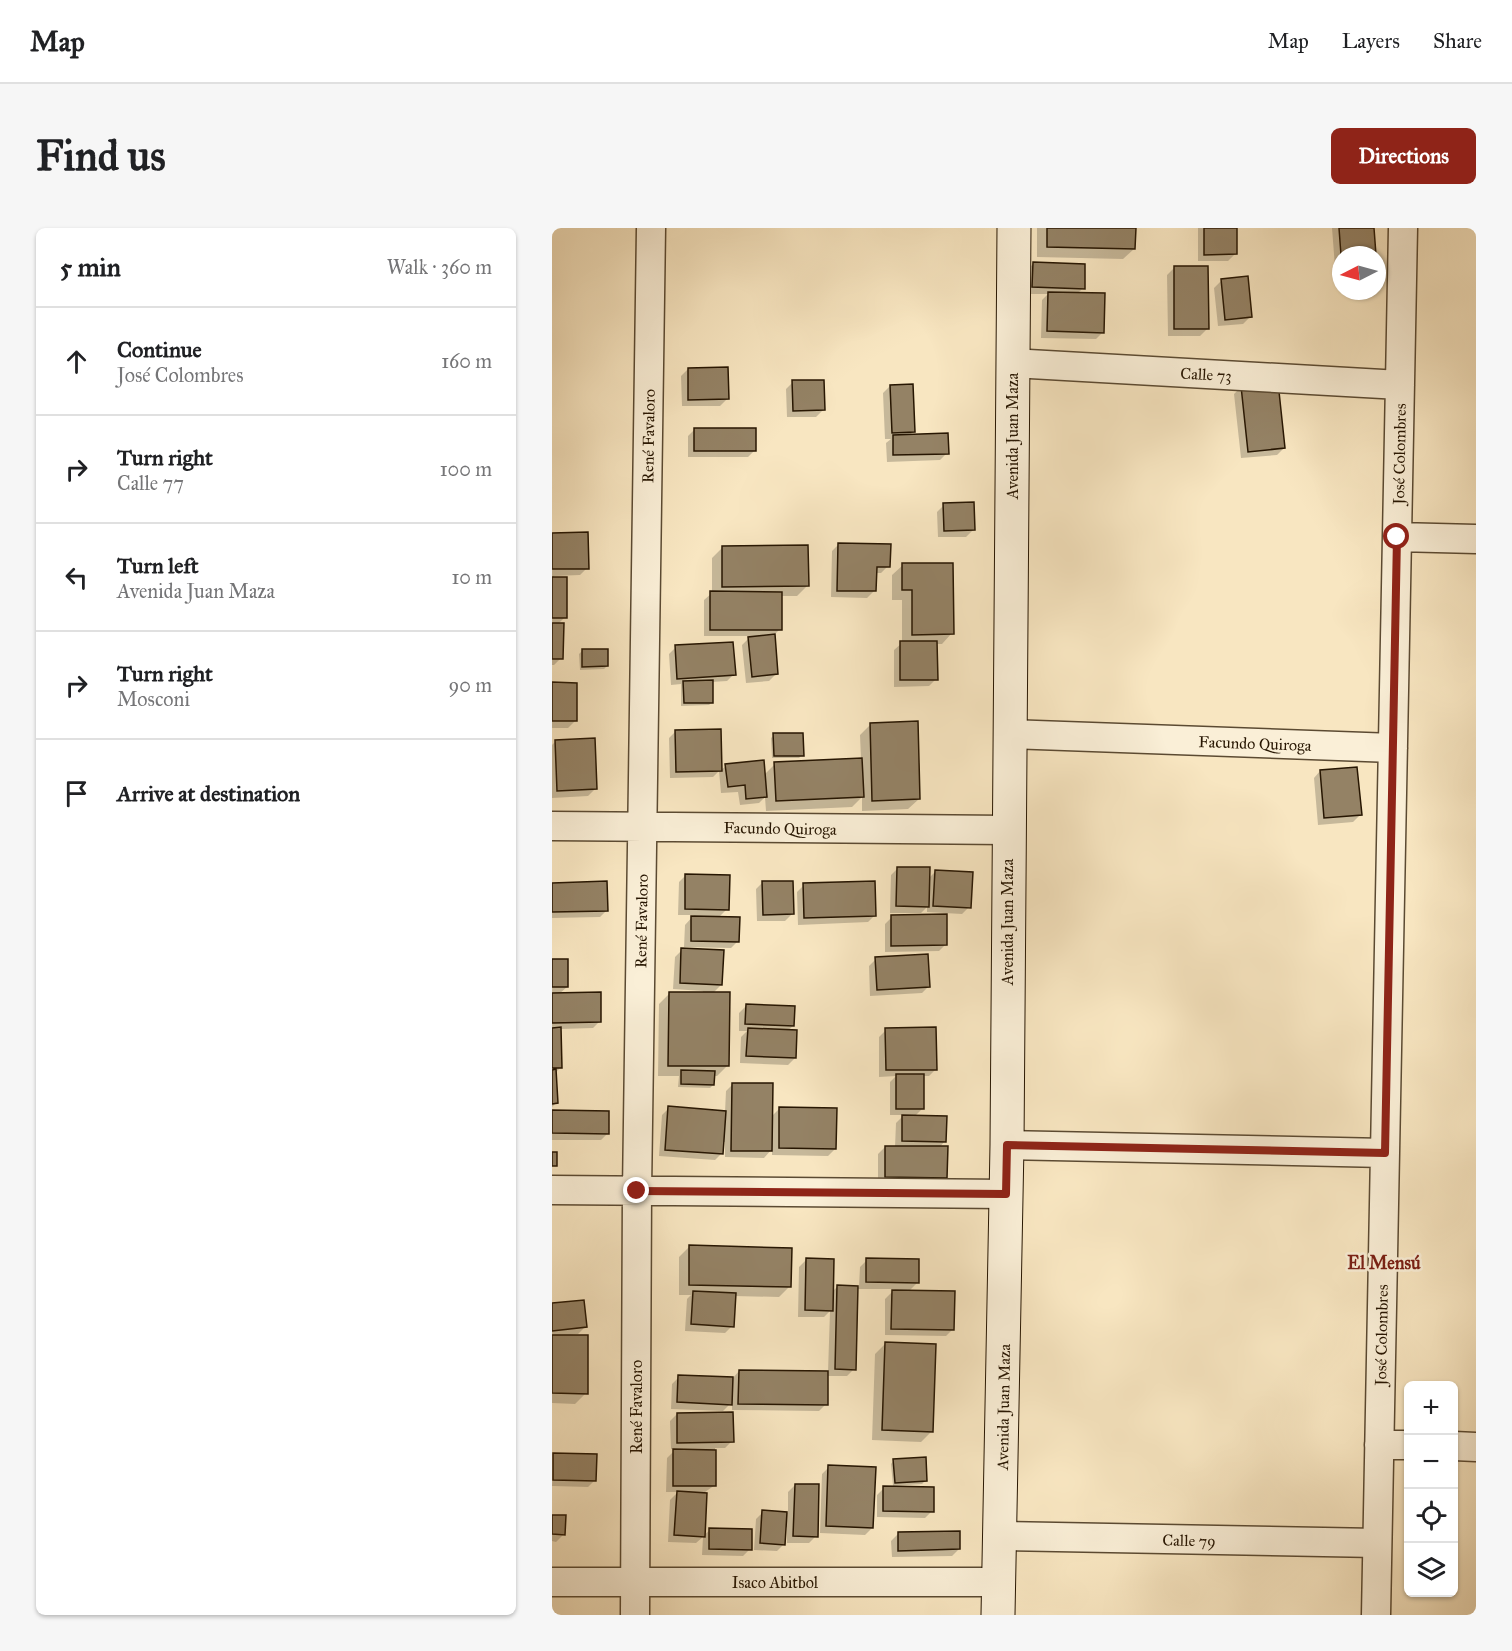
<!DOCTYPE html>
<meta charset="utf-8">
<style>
body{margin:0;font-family:"IM FELL Great Primer",serif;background:#f6f6f6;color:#202124}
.controls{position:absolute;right:18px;bottom:18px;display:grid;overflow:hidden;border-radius:9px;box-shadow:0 2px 4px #0004}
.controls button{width:54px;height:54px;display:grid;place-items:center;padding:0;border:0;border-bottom:2px solid #e0e0e0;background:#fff;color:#202124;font:30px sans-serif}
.compass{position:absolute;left:780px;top:18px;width:54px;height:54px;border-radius:50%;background:#fff;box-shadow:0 2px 4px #0004;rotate:264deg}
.stop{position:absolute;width:18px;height:18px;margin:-14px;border:4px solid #8f2418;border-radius:50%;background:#fff}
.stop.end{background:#8f2418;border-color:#fff;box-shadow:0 2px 6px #0008}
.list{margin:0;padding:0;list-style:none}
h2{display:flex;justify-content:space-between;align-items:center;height:78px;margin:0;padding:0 24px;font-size:26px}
h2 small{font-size:20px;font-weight:400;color:#757577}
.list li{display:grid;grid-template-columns:39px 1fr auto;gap:18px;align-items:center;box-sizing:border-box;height:108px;padding:0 24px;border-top:2px solid #e0e0e0}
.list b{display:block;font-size:22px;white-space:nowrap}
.list p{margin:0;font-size:20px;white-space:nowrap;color:#757577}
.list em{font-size:20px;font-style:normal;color:#757577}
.icon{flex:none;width:33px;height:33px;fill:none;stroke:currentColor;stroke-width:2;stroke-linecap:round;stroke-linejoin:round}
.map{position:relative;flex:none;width:924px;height:1387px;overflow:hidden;border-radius:9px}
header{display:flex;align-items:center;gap:36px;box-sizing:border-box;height:84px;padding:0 30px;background:#fff;border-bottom:2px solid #e0e0e0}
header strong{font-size:28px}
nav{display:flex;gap:33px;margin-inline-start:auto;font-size:21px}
.intro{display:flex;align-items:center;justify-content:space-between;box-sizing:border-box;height:144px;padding:0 36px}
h1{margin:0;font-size:42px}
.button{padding:15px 27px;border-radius:9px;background:#8f2418;color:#fff;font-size:21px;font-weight:700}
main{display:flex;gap:36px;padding:0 36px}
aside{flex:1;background:#fff;border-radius:9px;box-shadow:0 2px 4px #0004}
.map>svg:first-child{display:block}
.shadow{fill:#0003}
.building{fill:#948265;stroke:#271602;stroke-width:1.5}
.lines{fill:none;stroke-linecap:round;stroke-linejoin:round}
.minor-casing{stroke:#5b4a32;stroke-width:31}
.secondary-casing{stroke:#271602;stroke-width:35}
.minor{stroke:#faefd7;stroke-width:28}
.secondary{stroke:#faefd7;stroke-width:33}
.route{stroke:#8f2418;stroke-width:8}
.labels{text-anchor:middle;stroke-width:5;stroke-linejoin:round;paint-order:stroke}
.street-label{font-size:16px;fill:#271602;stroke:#faefd7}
.neighbourhood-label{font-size:18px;font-weight:bold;fill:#7a1f14;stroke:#faefd7}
</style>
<header>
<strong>Map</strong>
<nav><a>Map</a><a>Layers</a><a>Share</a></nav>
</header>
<div class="intro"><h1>Find us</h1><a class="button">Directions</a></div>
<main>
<aside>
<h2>5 min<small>Walk · 360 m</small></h2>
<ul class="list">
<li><svg class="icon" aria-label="ahead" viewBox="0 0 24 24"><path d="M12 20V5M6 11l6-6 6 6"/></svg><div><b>Continue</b><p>José Colombres</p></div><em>160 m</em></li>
<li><svg class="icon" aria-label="right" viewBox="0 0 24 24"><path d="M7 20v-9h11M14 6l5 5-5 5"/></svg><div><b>Turn right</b><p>Calle 77</p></div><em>100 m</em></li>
<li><svg class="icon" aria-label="left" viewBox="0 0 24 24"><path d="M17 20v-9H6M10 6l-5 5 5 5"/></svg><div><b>Turn left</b><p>Avenida Juan Maza</p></div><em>10 m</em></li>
<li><svg class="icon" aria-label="right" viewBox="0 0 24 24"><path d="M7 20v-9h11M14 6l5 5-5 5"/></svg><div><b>Turn right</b><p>Mosconi</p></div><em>90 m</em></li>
<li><svg class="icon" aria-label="arrive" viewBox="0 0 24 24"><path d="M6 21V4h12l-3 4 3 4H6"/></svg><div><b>Arrive at destination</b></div></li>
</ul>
</aside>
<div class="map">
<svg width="924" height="1387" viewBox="0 0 924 1387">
<rect width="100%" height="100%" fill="#f8e6c1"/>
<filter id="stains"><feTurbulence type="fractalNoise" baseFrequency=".00333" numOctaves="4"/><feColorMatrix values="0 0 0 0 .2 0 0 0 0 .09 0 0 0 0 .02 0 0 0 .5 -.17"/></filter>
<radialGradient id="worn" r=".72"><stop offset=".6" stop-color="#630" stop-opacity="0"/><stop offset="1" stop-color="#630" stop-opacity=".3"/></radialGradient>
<path class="shadow" d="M485 0H582V21L571 31 485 29Z
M646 0H683V26L676 33H646Z
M780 0H820L822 27H789V39H783Z
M481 36 531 60 525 66 551 104 544 111 489 110 490 72 496 66H474V43Z
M622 40 655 101 648 108H616L615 47Z
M669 53 698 89 691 96 666 98 662 60Z
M136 141 175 171 168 178H130L129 148Z
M241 154 271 182 264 189H235L234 161Z
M338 158 362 203 357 208 395 225 388 232 335 234 334 215 339 211H333L331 165Z
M689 159 732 220 725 227 689 230 682 166Z
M143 201 203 222 196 229H136V208Z
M392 277 421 302 414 309H386L385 284Z
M0 306 35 340 28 347 2 348 13 389 6 396 9 430 2 437H0Z
M287 316 336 338 329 345H323L322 363 315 370 279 369 280 323Z
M170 320 256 357 245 368H228V401L221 408 224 446 217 453 194 455 190 417 199 408H152V372L160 365V330Z
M351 337 400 405 390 416H384V451L377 458 342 459V422L350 415V372H340V347Z
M124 419 182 446 175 453 159 454 160 474 157 477 129 478V456L119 457 117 426Z
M30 423 55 438 52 441 28 442 27 426Z
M0 456 23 493 16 500H0Z
M319 496 367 571 356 581 310 583V569L300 579 214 583 213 569 207 575 188 577 186 564 169 565 167 543 161 549 118 550 117 510 124 503 168 502V543L174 538 212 547 223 536 309 531 308 507Z
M222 507 250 527 247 530H220L219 510Z
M4 513 43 561 36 568 0 570V517Z
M768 543 808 587 801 594 766 597 762 550Z
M346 640 376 651 384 643 417 679 410 686 375 684V679L369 685H338L339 647Z
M134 647 175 681 166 690 186 713 179 720 132 719 133 697 142 687H126L127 654Z
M211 654 240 686 233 693H205L204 661Z
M0 657 55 682 48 689 0 690Z
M252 657 323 687 316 694 246 697 245 664Z
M340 689 394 716 387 723 333 724V696Z
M130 722 169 757 160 766 175 838 165 848H161V857L158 860 126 859 127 848H106L107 776 118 765 150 766 151 763 121 761 123 729Z
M324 731 377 758 370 765 318 768 317 738Z
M0 732 15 759 7 766 48 793 41 800 8 801 9 839 3 845 4 875 0 879Z
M194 778 241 798 235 803 243 830 236 837 188 835 189 809 195 803H187V785Z
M334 802 384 841 377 848H371V880L362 889 392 914 387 920 394 949 387 956H326V926L333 919H343L344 895 352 887H338V854L344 848 327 849V809Z
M181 856 219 889 227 881 283 921 276 928 220 927V921L212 930 173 929V914H170V925L163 932 107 928 110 887 117 880 173 884 174 863Z
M0 883 56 905 49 912H0Z
M138 1018 238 1058 227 1069 182 1068 180 1098 173 1105 133 1103 135 1071 139 1067H127V1029Z
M254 1032 280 1064 286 1058 307 1059 308 1039 315 1032 365 1055 356 1064 401 1101 394 1108 333 1107V1071L343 1061H304L302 1141 295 1148H275L274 1176 267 1183 180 1182V1174L171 1183 119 1181 120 1156 127 1149 180 1151 187 1143 276 1144 278 1083 272 1089H246L247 1039Z
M0 1077 33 1099 26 1106 18 1107 34 1165 23 1176 0 1175Z
M333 1116 380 1203 369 1214 320 1212 323 1126Z
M125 1186 180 1213 173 1220H163V1257L153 1264 151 1308 158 1302 198 1321 191 1328 150 1327 151 1309 144 1315 116 1314 118 1272 126 1264H114L115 1230 124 1221H119L118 1193Z
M2 1227 43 1252 36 1259 0 1258Z
M342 1232 373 1253 370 1256 341 1258 339 1236Z
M277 1239 320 1300 313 1307 268 1305 270 1246Z
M243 1257 264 1308 257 1315H235V1299H233L232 1316 225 1323 202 1322 204 1291 211 1284 236 1285V1264Z
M332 1260 380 1283 373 1290 325 1289V1267Z
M0 1288 11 1307 4 1314 0 1313Z
M346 1306 407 1321 400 1328 340 1329 339 1313Z"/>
<path class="building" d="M495 0H584L583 21 495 19Z
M652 0H685V26L652 27Z
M787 0H822L824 27H789Z
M481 34 533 36V61L480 59Z
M622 38H656L657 101H622Z
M696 48 700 89 673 92 669 51Z
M496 64 553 65 552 105 495 103Z
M176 139 177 171 136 172V140Z
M240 152H272L273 182 241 183Z
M726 154 733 220 696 224 689 158Z
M361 156 363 204 340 205 338 157Z
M142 200H204V223H142Z
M396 205 397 226 341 227V207Z
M422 274 423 302 392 303 391 275Z
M36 304 37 341H0V305Z
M286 315 339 316 338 339H325L324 363H285Z
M256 317 257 358 170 359V318Z
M350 335H401L402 406 360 407V362H350Z
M0 349H15V390H0Z
M158 363 230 364V402H158Z
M0 395H12L11 431H0Z
M223 406 226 446 200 449 196 409Z
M348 413H385L386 452H348Z
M181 414 184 447 125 451 123 417Z
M30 421H56V438L30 439Z
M161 452V475H132L131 453Z
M0 454 25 455V493H0Z
M366 493 368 571 320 573 318 495Z
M169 501 170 543 124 544 123 502Z
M221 505H251L252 528H222Z
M43 510 45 561 5 563 3 512Z
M310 530 312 569 224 573 222 534Z
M212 532 215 569 194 571 193 557 176 559 173 536Z
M805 539 810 587 772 590 768 542Z
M345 639H378L377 679 344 678Z
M383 642 421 644 419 680 381 678Z
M133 646 178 647 177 682 133 681Z
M55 653 56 683 0 684V655Z
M210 653H241L242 686 211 687Z
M323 653 324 688 252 690 251 655Z
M395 686V717L339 718V687Z
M139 688 188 689 187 714 139 713Z
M129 720 172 722 170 757 128 755Z
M376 726 378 759 325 762 323 729Z
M0 731H16V759H0Z
M49 764V794L0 795V765Z
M117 764H178L177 838H116Z
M194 776 243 778 242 798 193 796Z
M9 799 10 840H0V800Z
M384 799 385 842H334L333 800Z
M196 800 245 802 244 830 194 828Z
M4 841 6 875 0 876V842Z
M129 842 163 843 162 857 129 856Z
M344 846H372V881H344Z
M180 855H221L220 923H179Z
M116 878 174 883 171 926 113 922Z
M227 879 285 880 284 921 227 920Z
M0 882 57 883V906L0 905Z
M350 887 395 888 394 914 350 913Z
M333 918H396L395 950 333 949Z
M0 924H5V938H0Z
M137 1017 240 1020 239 1059 137 1057Z
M254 1030 282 1031 281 1083 253 1082Z
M314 1030 367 1031V1055L314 1054Z
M285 1057 306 1058 304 1142 283 1141Z
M340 1062 403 1063 402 1102 339 1101Z
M141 1063 184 1065 182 1099 139 1096Z
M32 1072 35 1099 0 1103V1075Z
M0 1107H36V1166L0 1165Z
M333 1114 384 1116 381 1204 330 1202Z
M187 1142 276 1143V1177L186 1176Z
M126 1147 181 1149 180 1177 125 1174Z
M181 1184 182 1214 125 1215V1185Z
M121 1221 164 1222V1258H121Z
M1 1225 45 1226 44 1253 1 1252Z
M374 1229 375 1253 343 1255 341 1231Z
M276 1237 324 1239 321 1300 274 1298Z
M243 1256H267L266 1309 241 1308Z
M331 1258 382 1259V1284L331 1283Z
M125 1263 155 1265 153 1309 122 1307Z
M210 1282 235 1284 233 1317 208 1315Z
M0 1287H14L13 1307 0 1306Z
M157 1300 200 1301V1322L157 1321Z
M408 1303V1321L346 1323V1304Z"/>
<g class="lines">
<g class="minor-casing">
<path id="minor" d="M460 135 848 157
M845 309 924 311
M457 506 841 520
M0 598 455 602
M455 917 833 925
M0 962 454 966
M827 1217H856
M902 1218 924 1219
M449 1308 825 1315
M0 1354H447
M83 1387 85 963 99 0
M824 1387 851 0"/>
</g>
<g class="secondary-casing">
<path id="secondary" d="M446 1387 455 917 462 0"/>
</g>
<use href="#minor" class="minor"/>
<use href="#secondary" class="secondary"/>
</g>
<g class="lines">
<path class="route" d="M85 963 454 966 455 917 833 925 845 309"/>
</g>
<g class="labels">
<g class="street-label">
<text transform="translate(654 146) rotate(3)" y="6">Calle 73</text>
<text transform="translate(96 208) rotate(-89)" y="6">René Favaloro</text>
<text transform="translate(460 208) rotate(-90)" y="6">Avenida Juan Maza</text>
<text transform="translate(847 226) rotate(-89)" y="6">José Colombres</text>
<text transform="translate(703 515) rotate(2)" y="6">Facundo Quiroga</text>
<text transform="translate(228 600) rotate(1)" y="6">Facundo Quiroga</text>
<text transform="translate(89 693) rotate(-89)" y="6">René Favaloro</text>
<text transform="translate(455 694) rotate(-90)" y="6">Avenida Juan Maza</text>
<text transform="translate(829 1107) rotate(-89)" y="6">José Colombres</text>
<text transform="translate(84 1179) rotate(-90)" y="6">René Favaloro</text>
<text transform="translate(451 1179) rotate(-89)" y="6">Avenida Juan Maza</text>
<text transform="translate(637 1312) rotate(1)" y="6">Calle 79</text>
<text x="223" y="1360">Isaco Abitbol</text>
</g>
<g class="neighbourhood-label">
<text x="832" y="1041">El Mensú</text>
</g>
</g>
<rect width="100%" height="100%" filter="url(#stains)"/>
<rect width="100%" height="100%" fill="url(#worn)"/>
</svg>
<div class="controls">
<button>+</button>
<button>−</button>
<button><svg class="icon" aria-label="locate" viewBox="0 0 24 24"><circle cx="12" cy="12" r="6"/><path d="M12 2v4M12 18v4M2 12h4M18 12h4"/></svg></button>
<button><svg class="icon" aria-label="layers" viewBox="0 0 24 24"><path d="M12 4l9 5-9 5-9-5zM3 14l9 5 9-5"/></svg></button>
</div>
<svg class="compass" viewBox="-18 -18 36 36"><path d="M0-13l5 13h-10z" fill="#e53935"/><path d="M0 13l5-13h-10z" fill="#757577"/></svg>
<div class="stop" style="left:845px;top:309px"></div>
<div class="stop end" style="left:85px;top:963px"></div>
</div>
</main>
